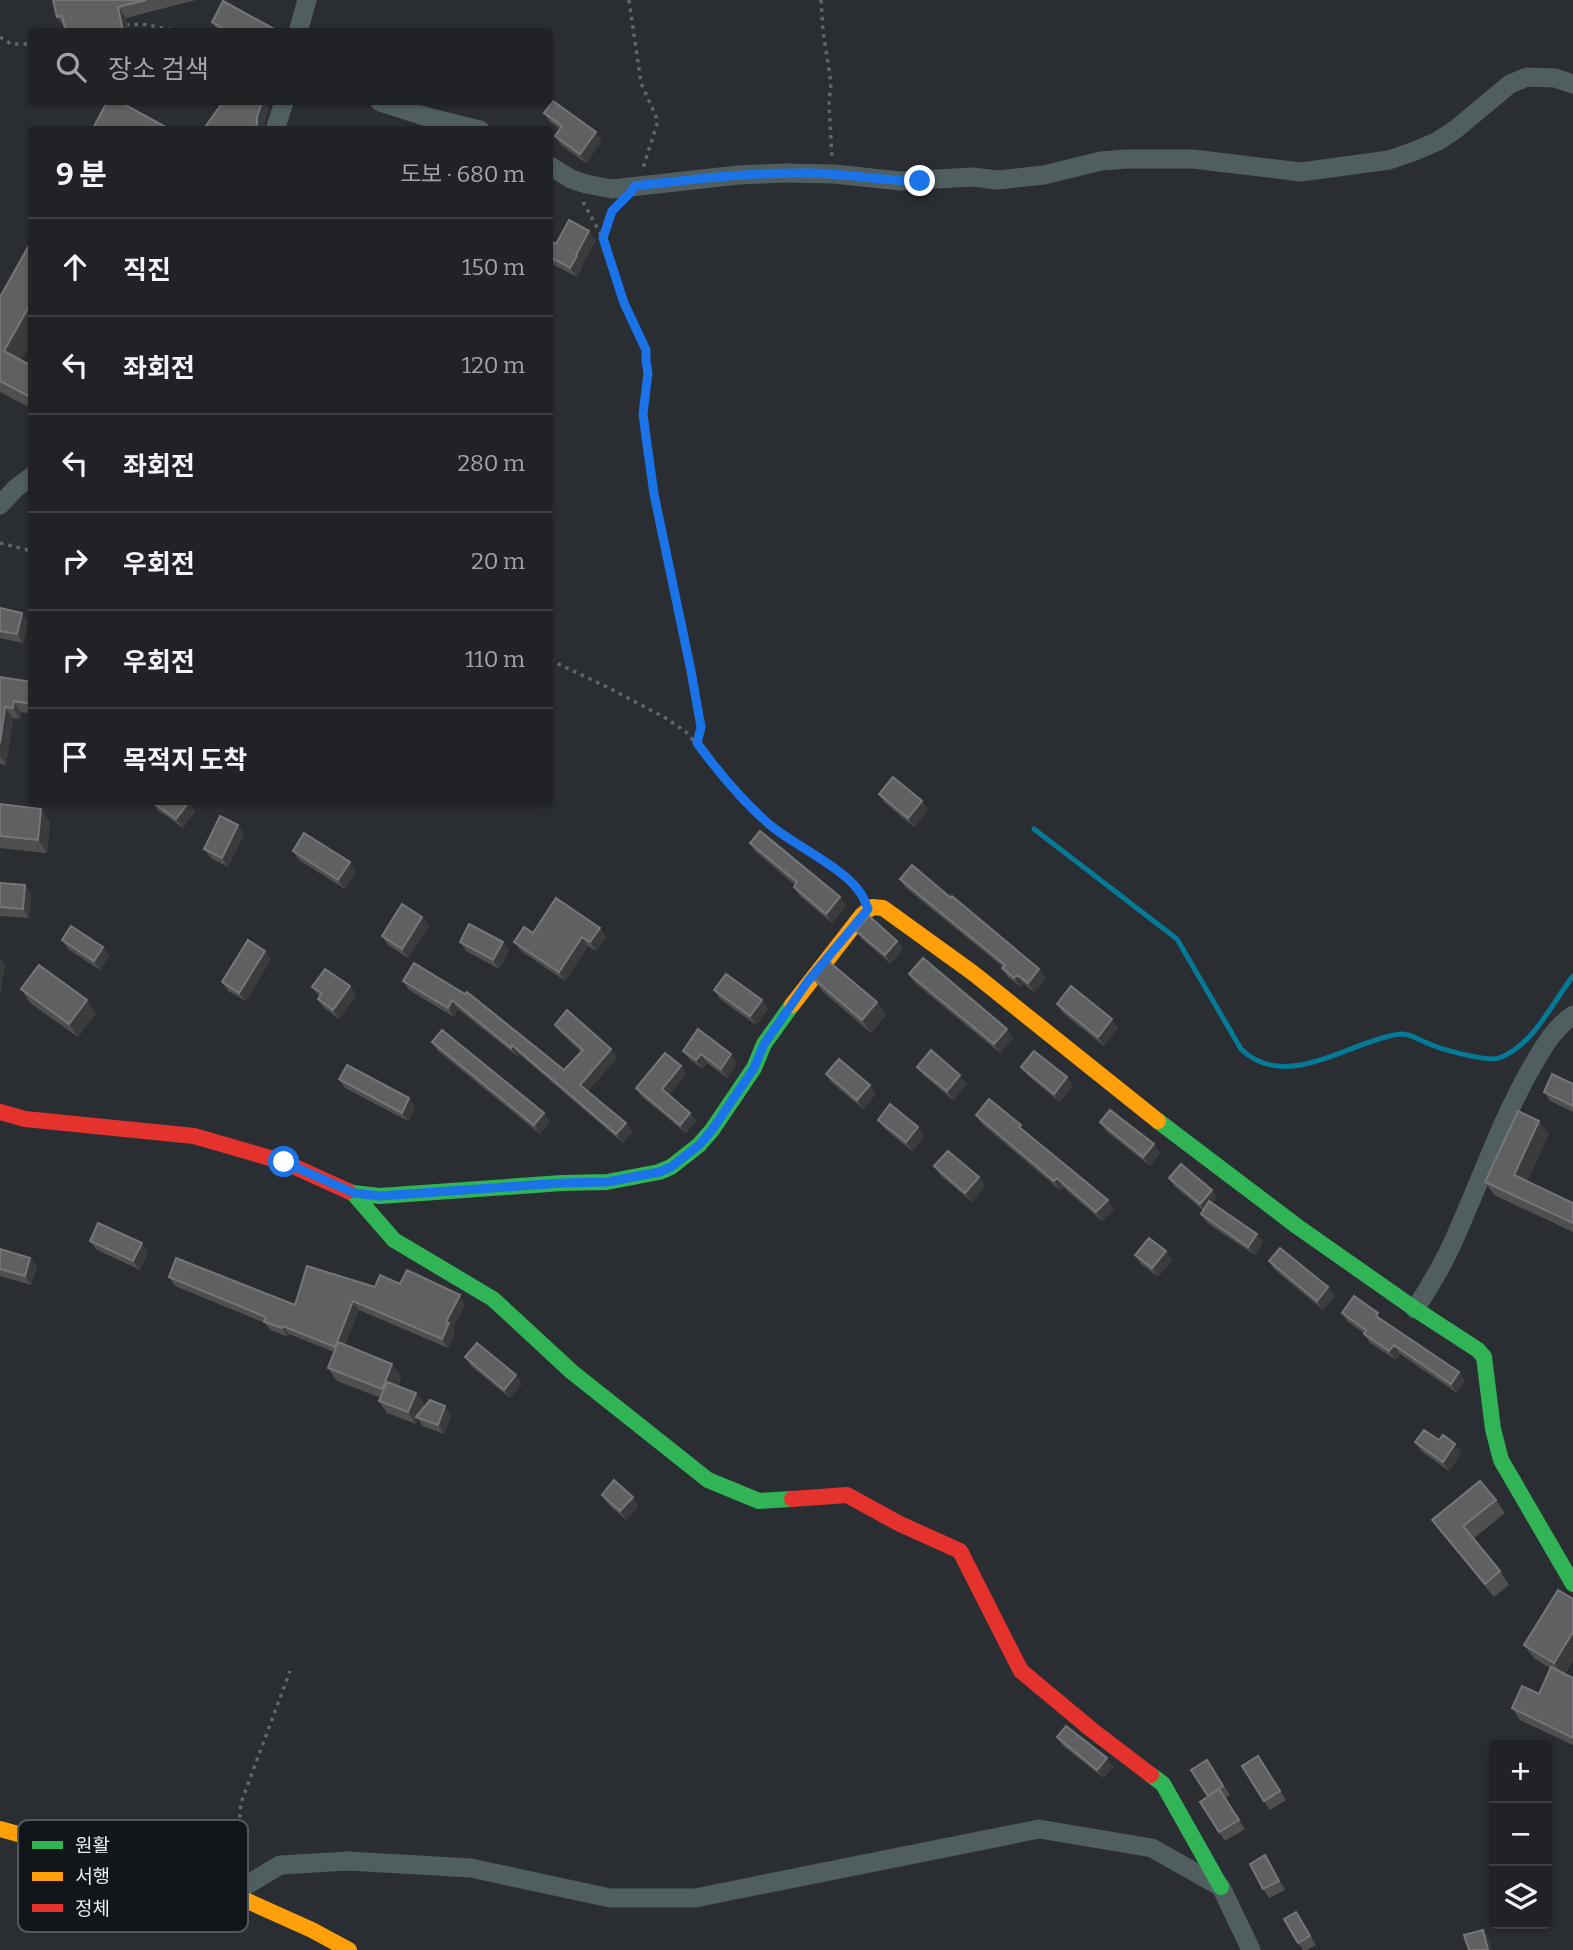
<!DOCTYPE html>
<html lang="ko">
<meta charset="utf-8">
<style>
body{margin:0;font-family:Bitter,"Noto Sans KR",serif;background:#282a2e;color:#f1f3f6}
.controls{position:absolute;right:21px;bottom:21px;display:grid;overflow:hidden;border-radius:7px;box-shadow:0 2px 5px #0004}
.controls button{width:63px;height:63px;display:grid;place-items:center;padding:0;border:0;border-bottom:2px solid #3d3f43;background:#202226;color:#f1f3f6;font:35px sans-serif}
.stop{position:absolute;width:21px;height:21px;margin:-16px;border:5px solid #1a73e8;border-radius:50%;background:#fff}
.stop.end{background:#1a73e8;border-color:#fff;box-shadow:0 2px 7px #0008}
.list{margin:0;padding:0;list-style:none}
h2{display:flex;justify-content:space-between;align-items:center;height:91px;margin:0;padding:0 28px;font-size:30px}
h2 small{font-size:23px;font-weight:400;color:#a2a4a7}
.list li{display:grid;grid-template-columns:46px 1fr auto;gap:21px;align-items:center;box-sizing:border-box;height:98px;padding:0 28px;border-top:2px solid #3d3f43}
.list b{display:block;font-size:26px;white-space:nowrap}
.list em{font-size:23px;font-style:normal;color:#a2a4a7}
.icon{flex:none;width:38px;height:38px;fill:none;stroke:currentColor;stroke-width:2;stroke-linecap:round;stroke-linejoin:round}
.map{position:relative;flex:none;width:1573px;height:1950px;overflow:hidden}
.search{position:absolute;background:#202226;box-shadow:0 2px 5px #0004;left:28px;top:28px;width:525px;height:77px;display:flex;align-items:center;gap:18px;box-sizing:border-box;padding:0 24px;border-radius:7px;color:#a2a4a7;font-size:26px}
.panel{position:absolute;background:#202226;box-shadow:0 2px 5px #0004;left:28px;top:126px;width:525px;height:679px;border-radius:7px}
.map>svg:first-child{display:block}
.lines{fill:none;stroke-linecap:round;stroke-linejoin:round}
.stream{stroke:#047a97;stroke-width:5}
.path{stroke:#5f6769;stroke-width:3.5;stroke-dasharray:3.5 5;stroke-linecap:butt}
.street{stroke:#515e60;stroke-width:19}
.fast{stroke:#30b455;stroke-width:16}
.slow{stroke:#ff9f0a;stroke-width:16}
.jam{stroke:#e5322d;stroke-width:16}
.wall{fill:#4f4f50}
.shaded-wall{fill:#393b3d}
.building{fill:#5f6062;stroke:#757679;stroke-width:2}
.route{stroke:#1a73e8;stroke-width:9}
.key{fill:#121519;stroke:#53565b;stroke-width:2}
.key-label{font-size:19px;fill:#eaeef5}
</style>
<div class="map">
<svg width="1573" height="1950" viewBox="0 0 1573 1950">
<rect width="100%" height="100%" fill="#2a2e32"/>
<g class="lines">
<path class="stream" d="M1034 829 1177 939 1241 1049C1280 1087 1333 1053 1376 1040 1383 1038 1393 1034 1402 1034 1412 1034 1422 1042 1432 1045 1444 1050 1488 1062 1499 1058 1533 1046 1552 1003 1573 976"/>
<path class="path" d="M629 0 641 83 658 121 643 168
M821 0 823 31 831 83 829 103 832 158
M126 25 142 24 183 32
M0 37 11 44H32
M583 202 603 238 624 303 646 350V361L648 373 643 414 646 437 654 494 691 671 701 727 697 743
M603 238 612 211 615 208
M0 543 32 551
M550 660 607 687 664 717 686 732 750 808 795 844 832 866 859 891
M240 1868 242 1860 238 1837 241 1803 290 1671"/>
<path class="street" d="M298 32 307 0
M380 102 427 117 480 130
M275 130 284 102
M550 166 571 179 586 184 612 189 738 175 784 173 834 174 901 181 972 177 998 180 1044 175 1101 161 1127 159H1193L1301 172 1389 160 1415 151 1438 141 1456 129 1510 84 1527 77 1555 78 1573 84
M0 505 16 488 32 476
M1415 1309C1431 1285 1446 1259 1457 1233 1482 1177 1502 1118 1533 1065 1544 1046 1554 1028 1573 1015
M232 1894 280 1865 348 1861 471 1868 610 1898H695L1039 1829 1152 1848 1221 1887 1251 1950"/>
<path class="fast" d="M1158 1121 1298 1227 1415 1309 1478 1350 1484 1357 1493 1429 1501 1460 1573 1584
M348 1191 353 1193 394 1240 493 1299 572 1372 708 1480 759 1501 792 1499
M353 1193 380 1196 562 1183 607 1182 659 1172 671 1167 699 1145 712 1130 754 1068 764 1044 792 1005
M1151 1775 1163 1784 1221 1887"/>
<path class="slow" d="M792 1005 862 915 872 907 883 908 973 973 1158 1121
M0 1829 232 1894 312 1930 349 1950"/>
<path class="jam" d="M0 1112 25 1119 194 1136 284 1162 348 1191
M792 1499 847 1495 900 1524 960 1551 1021 1671 1092 1730 1151 1775"/>
</g>
<path class="wall" d="M53 0H196L126 18 129 32H66L65 28 57 17Z
M212 22 276 30 277 32H220Z
M482 102H492L486 106Z
M544 113 602 141 586 163 561 145 555 136 560 129 550 122Z
M32 240V341L21 360 32 366V409L0 392V297Z
M596 240 583 263V265L577 277 550 263V241L556 244Z
M0 608 28 622 23 643 0 638Z
M0 677 32 682V714L21 712 20 719 13 718 6 765 0 764Z
M879 794 922 801 928 810 914 827 885 803Z
M152 802 195 811 183 828 158 810Z
M0 804 50 822 47 853 0 848Z
M244 834 228 867 211 858 204 849Z
M750 843 846 906 832 923 800 896 794 887 795 885 756 852Z
M293 851 356 871 345 889 299 860Z
M900 879 951 898 1046 978 1034 992 1024 984 1021 987 1008 977 1002 968 1003 967 906 888Z
M0 883 25 885 31 894 29 918 0 916Z
M422 917 429 926 408 958 388 945 382 936Z
M600 928 606 937 596 951 588 946 565 981 521 951 514 942 533 933Z
M856 931 897 941 903 949 891 964 863 940Z
M62 940 103 947 109 956 100 970 68 949Z
M460 942 509 951 499 969 466 951Z
M265 951 271 959 246 1001 228 991 222 982Z
M414 963 564 1070 581 1052 561 1033 555 1025 617 1058 588 1091 626 1123 632 1132 623 1143 519 1054 517 1056 458 1009 454 1017 409 990 403 981Z
M909 974 1013 1038 1000 1053 915 983Z
M813 978 877 1002 886 1015 871 1033 822 991Z
M350 986 356 995 339 1019 324 1008 318 999 319 996 312 987Z
M21 989 96 1013 78 1037 30 1003Z
M714 990 762 1000 768 1009 756 1025 720 999Z
M1057 1004 1118 1028 1104 1046 1063 1013Z
M432 1042 550 1122 540 1134 438 1051Z
M683 1051 737 1063 727 1078 707 1063 703 1069 689 1059Z
M681 1066 686 1074 669 1095 690 1113 696 1121 686 1133 641 1096 636 1088Z
M917 1067 967 1084 953 1100 923 1075Z
M1021 1067 1067 1077 1073 1086 1060 1102 1028 1076Z
M826 1074 876 1094 863 1109 832 1083Z
M339 1079 409 1098 415 1107 408 1121 345 1088Z
M1573 1084V1112L1550 1101 1544 1092Z
M976 1115 1026 1132 1114 1209 1102 1221 1063 1187 1060 1190 982 1124Z
M878 1120 924 1136 912 1151 884 1128Z
M1100 1122 1154 1144 1160 1153 1150 1166 1106 1131Z
M1549 1134 1527 1181 1573 1203V1232L1494 1195 1485 1182Z
M934 1166 979 1177 985 1186 972 1202 940 1175Z
M1169 1178 1217 1197 1212 1203 1263 1242 1255 1255 1207 1223 1201 1214 1203 1210 1174 1186Z
M90 1241 148 1252 140 1270 97 1250Z
M0 1249 30 1258 37 1267 31 1285 0 1276Z
M1166 1251 1172 1260 1158 1277 1141 1264 1135 1255Z
M1269 1261 1335 1296 1323 1310 1275 1270Z
M169 1277 295 1305 375 1287 400 1284 465 1304 453 1329 455 1332 448 1348 359 1310 345 1345 392 1364 401 1377 398 1386 416 1393 424 1404 421 1411 451 1415 444 1434 422 1426 418 1419 416 1424 387 1413 379 1401 381 1398 337 1381 328 1368 334 1352 289 1334 288 1337 270 1330 265 1323 175 1286Z
M1342 1313 1384 1322 1465 1381 1457 1393 1400 1354 1396 1360 1370 1343 1364 1334V1333L1348 1322Z
M465 1357 522 1384 510 1398 471 1366Z
M1439 1440 1455 1444 1461 1453 1449 1471 1421 1451 1415 1442Z
M602 1495 639 1506 626 1520 608 1504Z
M1496 1500 1505 1513 1473 1539 1500 1571 1509 1585 1494 1597 1442 1533 1432 1520Z
M1573 1599V1660L1565 1674 1573 1678V1745L1520 1720 1512 1708 1539 1694 1550 1668 1534 1658 1524 1645Z
M1057 1737 1113 1767 1104 1778 1063 1746Z
M1258 1756 1286 1800 1270 1810 1264 1801Z
M1207 1760 1230 1795 1225 1798 1245 1829 1225 1841 1219 1832 1208 1796Z
M1271 1864 1285 1890 1269 1898 1263 1889Z
M1302 1921 1316 1945 1307 1950H1303L1298 1943Z"/>
<path class="shaded-wall" d="M118 7 126 18 129 32H123Z
M262 102H265L269 108 263 130H254Z
M596 132 602 141 586 163 580 154Z
M589 231 596 240 583 263V265L577 277 570 268 576 255Z
M32 301V341L16 369 4 351Z
M32 389V401L28 396Z
M22 613 28 622 23 643 17 634Z
M14 701 21 712 20 719 13 708Z
M5 707 13 718 6 765 0 756V743Z
M922 801 928 810 914 827 908 818Z
M189 802 195 811 183 828 176 819Z
M41 809 50 822 47 853 38 840Z
M238 825 244 834 228 867 222 858Z
M350 862 356 871 345 889 338 880Z
M25 885 31 894 29 918 23 909Z
M840 897 846 906 832 923 826 914Z
M422 917 429 926 408 958 402 949Z
M600 928 606 937 596 951 590 942Z
M582 937 588 946 565 981 559 972Z
M897 941 903 949 891 964 885 955Z
M503 942 509 951 499 969 493 960Z
M103 947 109 956 100 970 94 961Z
M265 951 271 959 246 1001 239 993Z
M0 957 5 965 0 996Z
M1039 969 1046 978 1034 992 1028 983Z
M1017 975 1024 984 1021 987 1014 978Z
M350 986 356 995 339 1019 333 1010Z
M87 1000 96 1013 78 1037 69 1024Z
M452 1000 458 1009 454 1017 448 1008Z
M762 1000 768 1009 756 1025 750 1016Z
M877 1002 886 1015 871 1033 862 1020Z
M1112 1019 1118 1028 1104 1046 1098 1037Z
M1007 1029 1013 1038 1000 1053 994 1044Z
M512 1045 519 1054 517 1056 511 1048Z
M611 1049 617 1058 586 1093 580 1085Z
M701 1054 707 1063 703 1069 696 1060Z
M731 1054 737 1063 727 1078 721 1069Z
M681 1066 686 1074 667 1097 662 1089Z
M960 1075 967 1084 953 1100 947 1091Z
M1067 1077 1073 1086 1060 1102 1054 1094Z
M870 1085 876 1094 863 1109 857 1100Z
M409 1098 415 1107 408 1121 402 1113Z
M544 1113 550 1122 540 1134 534 1125Z
M690 1113 696 1121 686 1133 680 1125Z
M1539 1121 1549 1134 1523 1189 1514 1175Z
M626 1123 632 1132 623 1143 616 1134Z
M918 1127 924 1136 912 1151 906 1142Z
M1154 1144 1160 1153 1150 1166 1143 1157Z
M979 1177 985 1186 972 1202 965 1193Z
M1057 1178 1063 1187 1060 1190 1054 1181Z
M1212 1190 1217 1197 1205 1211 1200 1204Z
M1108 1200 1114 1209 1102 1221 1096 1212Z
M1257 1234 1263 1242 1255 1255 1248 1247Z
M142 1243 148 1252 140 1270 133 1261Z
M1166 1251 1172 1260 1158 1277 1152 1268Z
M30 1258 37 1267 31 1285 25 1276Z
M1328 1287 1335 1296 1323 1310 1317 1301Z
M460 1295 465 1304 453 1329 455 1332 448 1348 442 1339 446 1322Z
M353 1301 359 1310 341 1355 335 1347Z
M283 1326 289 1334 288 1337 282 1328Z
M1394 1345 1400 1354 1396 1360 1389 1351Z
M392 1364 401 1377 391 1402 382 1389Z
M1459 1372 1465 1381 1457 1393 1451 1384Z
M516 1375 522 1384 510 1398 504 1390Z
M416 1393 424 1404 418 1418 416 1417 418 1419 416 1424 408 1412Z
M445 1406 451 1415 444 1434 438 1425Z
M1455 1444 1461 1453 1449 1471 1443 1462Z
M633 1497 639 1506 626 1520 620 1511Z
M1573 1632V1660L1563 1676 1554 1663Z
M1107 1758 1113 1767 1104 1778 1097 1770Z
M1265 1855 1271 1864 1285 1890 1279 1881Z
M1483 1930 1489 1939 1492 1950H1488Z"/>
<path class="building" d="M53 0H146L118 7 123 32H66L62 16 57 17Z
M223 1 276 30 275 32H229L212 22Z
M553 101 596 132 580 154 555 136 562 126 544 113Z
M107 102H120L171 130H92Z
M223 102H262L257 117V124L254 130H203Z
M569 220 589 231 576 255 577 256 570 268 550 257V241L556 244Z
M32 240V301L4 351 32 366V389L28 396 0 381V297Z
M0 608 22 613 17 634 0 631Z
M0 677 32 682V704L14 701 13 708 5 707 0 743Z
M893 777 922 801 908 818 879 794Z
M152 802H189L176 819Z
M0 804 41 809 38 840 0 836Z
M220 816 238 825 222 858 204 849Z
M760 831 840 897 826 914 794 887 797 882 750 843Z
M304 833 350 862 338 880 293 851Z
M912 865 951 898 952 896 1039 969 1028 983 1017 975 1014 978 1002 968 1005 965 900 879Z
M0 883 25 885 23 909 0 907Z
M556 898 600 928 590 942 582 937 559 972 514 942 524 927 533 933Z
M402 904 422 917 402 949 382 936Z
M869 916 897 941 885 955 856 931Z
M469 924 503 942 493 960 460 942Z
M71 926 103 947 94 961 62 940Z
M248 940 265 951 239 993 222 982Z
M923 958 1007 1029 994 1044 909 974Z
M827 960 877 1002 862 1020 813 978Z
M414 963 465 994 467 992 564 1070 583 1050 555 1025 567 1010 611 1049 580 1085 626 1123 616 1134 512 1045 511 1048 452 1000 448 1008 403 981Z
M39 965 87 1000 69 1024 21 989Z
M325 969 350 986 333 1010 318 999 322 993 312 987Z
M726 974 762 1000 750 1016 714 990Z
M1071 986 1112 1019 1098 1037 1057 1004Z
M698 1029 731 1054 721 1069 701 1054 696 1060 683 1051Z
M442 1030 544 1113 534 1125 432 1042Z
M931 1050 960 1075 947 1091 917 1067Z
M1034 1051 1067 1077 1054 1094 1021 1067Z
M665 1053 681 1066 662 1089 690 1113 680 1125 636 1088Z
M839 1059 870 1085 857 1100 826 1074Z
M347 1065 409 1098 402 1113 339 1079Z
M1552 1074 1573 1084V1106L1544 1092Z
M989 1099 1021 1125 1019 1127 1108 1200 1096 1212 1057 1178 1054 1181 976 1115Z
M890 1104 918 1127 906 1142 878 1120Z
M1110 1110 1154 1144 1143 1157 1100 1122Z
M1518 1111 1539 1121 1514 1175 1573 1203V1223L1485 1182Z
M948 1151 979 1177 965 1193 934 1166Z
M1181 1164 1212 1190 1200 1204 1169 1178Z
M1209 1201 1257 1234 1248 1247 1201 1214Z
M98 1223 142 1243 133 1261 90 1241Z
M1149 1238 1166 1251 1152 1268 1135 1255Z
M1280 1248 1328 1287 1317 1301 1269 1261Z
M0 1249 30 1258 25 1276 0 1269Z
M176 1258 295 1305 307 1266 375 1287 380 1275 400 1284 407 1270 460 1295 446 1322 449 1323 442 1339 353 1301 335 1347 283 1326 282 1328 264 1322 266 1317 169 1277Z
M1354 1296 1378 1313 1376 1316 1459 1372 1451 1384 1394 1345 1389 1351 1364 1334 1366 1330 1342 1313Z
M338 1342 392 1364 382 1389 328 1368Z
M477 1343 516 1375 504 1390 465 1357Z
M387 1382 416 1393 408 1412 379 1401Z
M430 1400 445 1406 438 1425 416 1417Z
M1424 1430 1439 1440 1443 1435 1455 1444 1443 1462 1415 1442Z
M614 1480 633 1497 620 1511 602 1495Z
M1480 1481 1496 1500 1463 1526 1500 1571 1485 1584 1432 1520Z
M1558 1590 1573 1599V1632L1554 1663 1524 1645Z
M1551 1667 1573 1678V1738L1512 1708 1522 1686 1539 1694Z
M1066 1726 1107 1758 1097 1770 1057 1737Z
M1258 1756 1280 1791 1264 1801 1242 1766Z
M1207 1760 1223 1786 1208 1796 1191 1770Z
M1219 1789 1239 1820 1219 1832 1200 1802Z
M1265 1855 1279 1881 1263 1889 1250 1864Z
M1296 1912 1310 1936 1298 1943 1284 1919Z
M1483 1930 1488 1950H1469L1464 1935Z"/>
<g class="lines">
<path class="route" d="M284 1162 354 1193 380 1196 562 1183 607 1182 659 1172 671 1167 699 1145 712 1130 754 1068 764 1044 808 981 868 909C866 904 864 898 861 894 845 868 795 846 770 825 742 801 719 773 697 743L701 727 691 671 654 494 646 437 643 414 648 373 646 361V350L624 303 603 238 612 211 629 194 635 186C694 179 753 172 813 173 849 174 884 181 920 181"/>
</g>
<rect x="18" y="1820" width="230" height="112" rx="10" class="key"/>
<rect x="32" y="1841" width="31" height="8" fill="#30b455"/>
<rect x="32" y="1872" width="31" height="9" fill="#ff9f0a"/>
<rect x="32" y="1904" width="31" height="8" fill="#e5322d"/>
<g class="key-label">
<text x="75" y="1852">원활</text>
<text x="75" y="1883">서행</text>
<text x="75" y="1915">정체</text>
</g>
</svg>
<div class="controls">
<button>+</button>
<button>−</button>
<button><svg class="icon" aria-label="layers" viewBox="0 0 24 24"><path d="M12 4l9 5-9 5-9-5zM3 14l9 5 9-5"/></svg></button>
</div>
<div class="stop" style="left:284px;top:1162px"></div>
<div class="stop end" style="left:920px;top:181px"></div>
<div class="search"><svg class="icon" aria-label="search" viewBox="0 0 24 24"><circle cx="10" cy="10" r="6"/><path d="M15 15l6 6"/></svg>장소 검색</div>
<section class="panel">
<h2>9 분<small>도보 · 680 m</small></h2>
<ul class="list">
<li><svg class="icon" aria-label="ahead" viewBox="0 0 24 24"><path d="M12 20V5M6 11l6-6 6 6"/></svg><div><b>직진</b></div><em>150 m</em></li>
<li><svg class="icon" aria-label="left" viewBox="0 0 24 24"><path d="M17 20v-9H6M10 6l-5 5 5 5"/></svg><div><b>좌회전</b></div><em>120 m</em></li>
<li><svg class="icon" aria-label="left" viewBox="0 0 24 24"><path d="M17 20v-9H6M10 6l-5 5 5 5"/></svg><div><b>좌회전</b></div><em>280 m</em></li>
<li><svg class="icon" aria-label="right" viewBox="0 0 24 24"><path d="M7 20v-9h11M14 6l5 5-5 5"/></svg><div><b>우회전</b></div><em>20 m</em></li>
<li><svg class="icon" aria-label="right" viewBox="0 0 24 24"><path d="M7 20v-9h11M14 6l5 5-5 5"/></svg><div><b>우회전</b></div><em>110 m</em></li>
<li><svg class="icon" aria-label="arrive" viewBox="0 0 24 24"><path d="M6 21V4h12l-3 4 3 4H6"/></svg><div><b>목적지 도착</b></div></li>
</ul>
</section>
</div>
